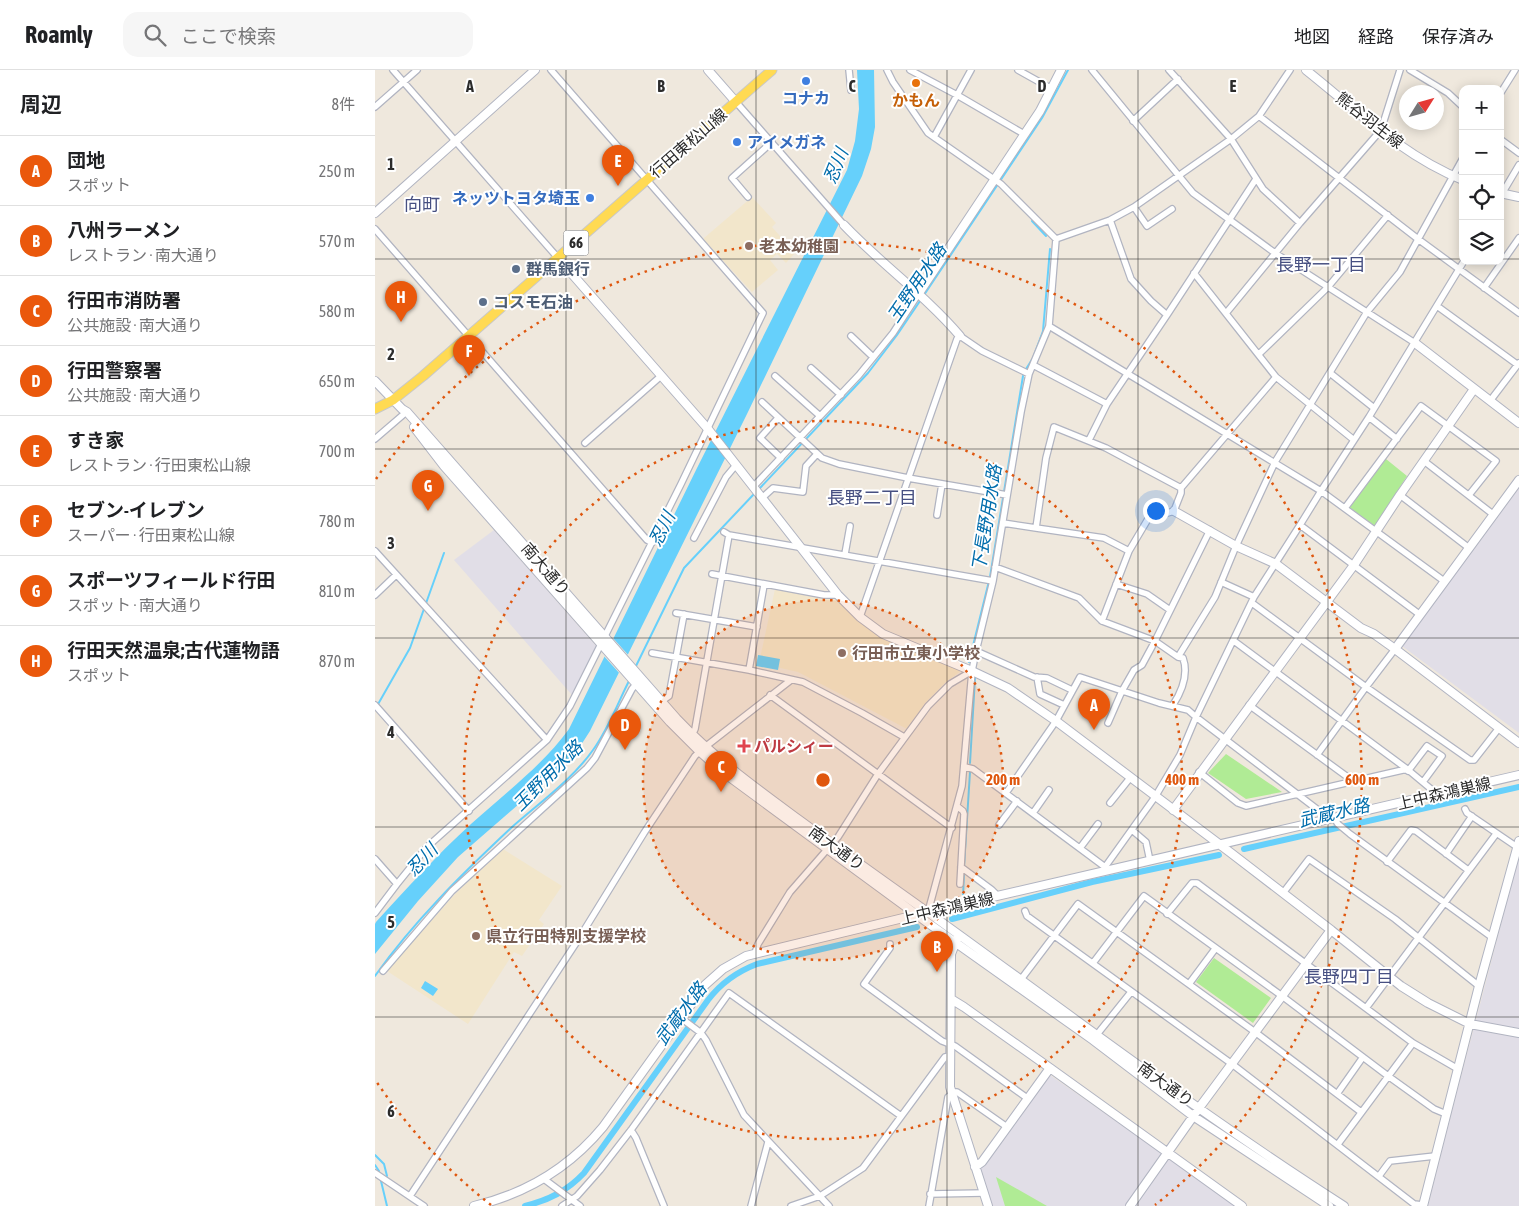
<!DOCTYPE html>
<html lang="ja">
<meta charset="utf-8">
<style>
body{margin:0;font-family:"Asap Condensed","Noto Sans JP",sans-serif;background:#f6f6f6;color:#202124}
.controls{position:absolute;right:15px;top:15px;display:grid;overflow:hidden;border-radius:10px;box-shadow:0 2px 12px #0003}
.controls button{width:45px;height:45px;display:grid;place-items:center;padding:0;border:0;border-bottom:1px solid #e0e0e0;background:#fff;color:#202124;font:25px sans-serif}
.compass{position:absolute;left:1024px;top:15px;width:45px;height:45px;border-radius:50%;background:#fff;box-shadow:0 2px 12px #0003;rotate:53deg}
.you{position:absolute;left:780px;top:440px;width:18px;height:18px;margin:-12px;border:4px solid #fff;border-radius:50%;background:#1a73e8;box-shadow:0 0 0 8px #1a73e833}
.badge{display:grid;place-items:center;width:32px;height:32px;border-radius:50%;background:#ea580c;color:#fff;font-size:16px;font-weight:700}
.pin{position:absolute;translate:-50% -41px;filter:drop-shadow(0 1px 2px #0008)}
.pin::after{content:'';position:absolute;top:26px;width:18px;height:15px;background:inherit;clip-path:polygon(0 0,100% 0,50% 100%)}
.list{margin:0;padding:0;list-style:none}
h2{display:flex;justify-content:space-between;align-items:center;height:65px;margin:0;padding:0 20px;font-size:21px}
h2 small{font-size:16px;font-weight:400;color:#757577}
.list li{display:grid;grid-template-columns:32px 1fr auto;gap:15px;align-items:center;box-sizing:border-box;height:70px;padding:0 20px;border-top:1px solid #e0e0e0}
.list b{display:block;font-size:19px;white-space:nowrap}
.list p{margin:0;font-size:16px;white-space:nowrap;color:#757577}
.list em{font-size:16px;font-style:normal;color:#757577}
.icon{flex:none;width:28px;height:28px;fill:none;stroke:currentColor;stroke-width:2;stroke-linecap:round;stroke-linejoin:round}
.map{position:relative;flex:none;width:1144px;height:1136px;overflow:hidden}
header{display:flex;align-items:center;gap:30px;box-sizing:border-box;height:70px;padding:0 25px;background:#fff;border-bottom:1px solid #e0e0e0}
header strong{font-size:24px}
nav{display:flex;gap:28px;margin-inline-start:auto;font-size:18px}
.search{width:350px;height:45px;background:#f6f6f6;display:flex;align-items:center;gap:12px;box-sizing:border-box;padding:0 18px;border-radius:15px;color:#757577;font-size:19px}
main{display:flex}
aside{flex:1;background:#fff}
.map>svg:first-child{display:block}
.industrial{fill:#e1dee7}
.education{fill:#f2e6cb}
.green{fill:#b0eb95}
.water{fill:#66d0fb}
.pier{fill:#efe8dd}
.lines{fill:none;stroke-linecap:round;stroke-linejoin:round}
.stream{stroke:#66d0fb;stroke-width:2}
.canal{stroke:#66d0fb;stroke-width:6}
.street-casing{stroke:#b1b4c1;stroke-width:8}
.secondary-casing{stroke:#b1b4c1;stroke-width:10}
.primary-casing{stroke:#c8c8c8;stroke-width:11}
.street{stroke:#fff;stroke-width:5.5}
.secondary{stroke:#fff;stroke-width:8}
.primary{stroke:#ffda53;stroke-width:9}
.grid{fill:none;stroke:#2c2c2c;stroke-width:1;stroke-opacity:0.55}
.ring{fill:none;stroke:#df570e;stroke-width:2.5;stroke-dasharray:2.5 5}
.shop-dot{fill:#3f7fe0;stroke:#fff;stroke-width:2}
.food-dot{fill:#e8710a;stroke:#fff;stroke-width:2}
.education-dot{fill:#8d6e63;stroke:#fff;stroke-width:2}
.service-dot{fill:#5c6f8a;stroke:#fff;stroke-width:2}
.health-dot{fill:#e0444e;stroke:#fff;stroke-width:2}
.labels{text-anchor:middle;stroke-width:4;stroke-linejoin:round;paint-order:stroke}
.shield{fill:#fff;stroke:#6b6b6b;stroke-width:1}
.shield-label{font-size:15px;font-weight:bold;fill:#2c2c2c}
.shop-label{font-size:16px;font-weight:bold;fill:#366cbe;stroke:#fff}
.food-label{font-size:16px;font-weight:bold;fill:#c56008;stroke:#fff}
.street-label{font-size:16px;fill:#2c2c2c;stroke:#fff}
.education-label{font-size:16px;font-weight:bold;fill:#785e54;stroke:#fff;text-anchor:start}
.service-label{font-size:16px;font-weight:bold;fill:#4e5e75;stroke:#fff;text-anchor:start}
.health-label{font-size:16px;font-weight:bold;fill:#be3a42;stroke:#fff;text-anchor:start}
.water-label{font-size:18px;font-style:italic;fill:#006dac;stroke:#fff}
.neighbourhood-label{font-size:18px;fill:#475082;stroke:#fff}
.grid-label{font-size:16px;text-anchor:middle;font-weight:bold;fill:#2c2c2c;stroke:#fff;stroke-width:4;stroke-linejoin:round;paint-order:stroke}
.centre{fill:#df570e;stroke:#fff;stroke-width:2.5}
.ring-label{font-size:15px;text-anchor:middle;font-weight:bold;fill:#df570e;stroke:#fff;stroke-width:4;stroke-linejoin:round;paint-order:stroke}
</style>
<header>
<strong>Roamly</strong>
<div class="search"><svg class="icon" aria-label="search" viewBox="0 0 24 24"><circle cx="10" cy="10" r="6"/><path d="M15 15l6 6"/></svg>ここで検索</div>
<nav><a>地図</a><a>経路</a><a>保存済み</a></nav>
</header>
<main>
<aside>
<h2>周辺<small>8件</small></h2>
<ul class="list">
<li><span class="badge">A</span><div><b>団地</b><p>スポット</p></div><em>250 m</em></li>
<li><span class="badge">B</span><div><b>八州ラーメン</b><p>レストラン · 南大通り</p></div><em>570 m</em></li>
<li><span class="badge">C</span><div><b>行田市消防署</b><p>公共施設 · 南大通り</p></div><em>580 m</em></li>
<li><span class="badge">D</span><div><b>行田警察署</b><p>公共施設 · 南大通り</p></div><em>650 m</em></li>
<li><span class="badge">E</span><div><b>すき家</b><p>レストラン · 行田東松山線</p></div><em>700 m</em></li>
<li><span class="badge">F</span><div><b>セブン-イレブン</b><p>スーパー · 行田東松山線</p></div><em>780 m</em></li>
<li><span class="badge">G</span><div><b>スポーツフィールド行田</b><p>スポット · 南大通り</p></div><em>810 m</em></li>
<li><span class="badge">H</span><div><b>行田天然温泉;古代蓮物語</b><p>スポット</p></div><em>870 m</em></li>
</ul>
</aside>
<div class="map">
<svg width="1144" height="1136" viewBox="0 0 1144 1136">
<rect width="100%" height="100%" fill="#efe8dd"/>
<path class="industrial" d="M1144 418V663L1027 576Z
M119 460 222 577 197 625 79 490Z
M1144 786V1136H1053L1076 1045Z
M675 1005 862 1136H616L603 1098 609 1093Z"/>
<path class="education" d="M377 127 401 153 397 157 420 183 411 193 402 184 395 190 403 200 377 222 329 170V168Z
M400 519 462 530 487 553 506 565 590 598 571 612 550 633 534 660 423 602 384 593Z
M128 779 187 816 164 850 169 854 147 886 139 882 93 954 12 901 80 824Z"/>
<path class="green" d="M1011 389 1032 406 1000 456 974 437Z
M851 684 907 722 871 729 833 703Z
M839 888 896 928 878 953 821 912Z
M621 1107 672 1136H630Z"/>
<path class="water" d="M482 0H499L500 57 496 79 487 106 372 344 215 661 206 675 182 701 83 787 43 831 0 884V854L1 852C32 818 62 785 96 754 130 723 167 696 194 659L322 398 472 100 480 71 484 39Z
M383 585 405 589 403 600 381 596Z
M50 911 63 919 58 926 46 918Z"/>
<path class="pier" d="M237 567 255 587 246 605 228 585Z"/>
<g class="lines">
<path class="stream" d="M657 151 671 166
M549 225 667 48 693 0
M651 299 658 288 668 261 675 179
M385 418 493 303 522 265 545 231
M594 592 615 507 648 306
M260 598 309 498 379 424
M2 636 35 578 69 483
M595 693 600 608
M589 797 595 702
M588 828 589 802
M0 906C39 851 87 804 136 758 164 733 196 711 218 680 234 658 243 632 255 609
M0 1085 9 1094 12 1106
M0 1095 4 1101
M6 1111 12 1136"/>
<path class="canal" d="M869 779 1144 717
M577 849 717 812 844 785
M150 1136C174 1130 192 1121 209 1103L333 930C346 913 361 902 382 894L542 857"/>
<g class="street-casing">
<path id="street" d="M18 0 183 188
M474 0 476 20
M512 0 518 12 553 63 626 114 681 169 674 256 654 304 646 342 618 511 601 581
M535 0 582 25 649 64
M643 0 677 19
M717 0 818 123 900 183 1040 273
M794 0 856 69 888 119 925 153
M1035 0 1073 23 1088 37
M1125 24 1140 0
M361 32 469 155
M0 37 42 0
M884 46 1043 169 1144 243
M758 51 803 9
M559 67 596 0
M1125 69 1144 83
M373 127 357 108 397 72
M1125 127 1144 95
M759 137 772 156 797 139
M0 159 272 470 277 473
M681 169 735 150 759 137 856 69 884 46 915 0
M819 203 901 307 979 370
M1109 218 1144 168
M1062 236 1143 295
M852 242 925 153 1006 60 1025 0
M792 245 881 109
M674 256 946 421 994 347 1022 369
M476 266 498 287
M884 284 953 217 1013 145
M658 295 732 334 714 370
M436 298 466 325
M955 303 999 338
M400 306 445 346
M1115 331 1144 293
M387 332 447 388 464 394 533 408 632 425
M732 334 792 245 776 231 756 209 735 150
M994 347 1089 191
M403 348 385 368 406 388
M0 369 29 344
M210 373 286 306
M1049 391 1119 445
M378 417 484 305 518 263 544 223
M806 418 901 307
M1025 425 1094 478
M387 428 398 418 428 422 431 396 442 384
M970 438 1046 336 1121 391 1094 425
M562 445 567 414
M628 453 661 458 671 388 679 357 731 378 806 418V423L799 441 773 449 754 481
M661 458 729 468 754 481 727 551 780 571 803 587 808 588C814 605 807 621 798 635
M349 462 354 465 618 511
M319 468 351 407 361 395
M0 481 172 670
M470 484 475 456
M620 497 704 528 727 551
M337 504 449 525H463
M846 512 879 527
M741 514 772 524 795 540
M0 525 21 505
M877 533 991 617 1020 579
M301 543 382 557
M1044 544 925 455 946 421 1069 511
M485 547 582 269 585 266 607 281 654 304
M859 571 1032 699 1056 719 1061 725
M277 583 374 600 428 612 487 643 529 667
M803 587 840 527 861 476 900 392 992 242 1025 202 1088 88
M374 600 389 515
M597 601 601 581 659 607 672 608 697 620
M662 607 665 624 689 635
M395 625 577 758
M287 631 294 626 309 544
M0 635 94 741
M874 635 978 711
M733 653 747 621 759 600 767 595 780 571 835 460
M317 665 320 659 354 465
M942 685 991 617 1095 690H1099L1124 658
M590 697 598 699 730 797 731 800
M1033 701 1052 676 1067 686 1048 712
M824 702 863 733 871 736 1032 699
M631 723 681 651 705 607 784 633 813 640 821 647 947 743 952 750
M735 733 755 708
M583 737 588 741 589 744 585 814
M1090 739 1092 743 1142 777
M658 743 674 720
M959 748 963 754 975 764 1118 868
M624 755 642 731
M757 760 771 772 775 791
M705 778 723 754
M1071 784 1097 746
M0 789 22 814 52 777 172 670 195 636 306 414 388 243 176 0
M1012 792 1036 760 1041 761 1093 800
M586 797 617 820 623 826
M730 797 780 727 805 685 821 647 879 527 925 455
M908 823 934 789 1020 849 1104 916
M703 834 880 962 986 1042
M650 841 652 846 857 994 1039 1134 1048 1135
M0 843 22 814
M792 844 817 813H822L1038 973 1083 999
M515 874V878L489 914 567 971 580 976 652 1028
M380 883 383 874 415 822 463 767 503 704 553 636 575 614 597 601 587 716 553 842
M718 893 769 826 907 926 1013 1006 1059 1039 1071 1044
M8 901 77 821 212 698 220 688 257 619 262 613
M644 912 703 834
M814 914 840 879
M991 938 1121 764
M306 948 326 963 331 970 369 1045 454 1136
M720 967 756 922
M962 1024 988 987
M256 1060 261 1068 289 1136
M963 1074 1038 973
M0 1103 49 1136
M1004 1106 1015 1091 1060 1086
M169 1109 205 1136
M555 1124 609 1123
M35 1126 203 870 269 763 320 686 330 677 416 610
M187 1136 202 1126 225 1100 256 1060 354 923 526 1046
M376 1136 393 1072
M416 1136 445 1126 488 1098 570 987 575 986
M554 1136 573 1027 579 1022H582L632 1057"/>
</g>
<g class="secondary-casing">
<path id="secondary" d="M333 0 361 32
M931 0C980 39 1029 87 1088 110
M1125 123 1144 127
M0 143 160 0
M469 155C506 194 550 225 585 266
M183 188 333 359 463 525 485 547 508 564 597 601 633 618 681 651 856 783 956 860
M544 223 665 41 686 0
M1040 273 1144 353
M0 311 27 339 32 342 302 649C338 687 381 718 423 749 468 782 513 814 558 846 694 944 828 1046 969 1136
M39 357 69 396 295 652 324 681 349 703 553 853 718 970 818 1046 954 1136
M799 441 861 476 901 494 986 558 999 564 1020 579 1144 673
M1020 579 1144 410
M798 740 979 495 1025 425 1099 319
M582 869 576 884 575 1017 613 1136
M576 929 589 937 675 998 607 1092 600 1097
M675 998 867 1136
M99 1136C150 1124 194 1098 228 1057L330 915 348 899 371 886 553 842 1144 705
M755 1136 824 1038 956 860 1026 916 1053 933 1095 954 1144 963
M1048 1136 1104 916 1144 771"/>
</g>
<g class="primary-casing">
<path id="primary" d="M0 339 18 330 48 306 397 0"/>
</g>
<use href="#street" class="street"/>
<use href="#secondary" class="secondary"/>
<use href="#primary" class="primary"/>
</g>
<path class="grid" d="M191 0V1136M381 0V1136M572 0V1136M763 0V1136M953 0V1136M0 189H1088M1125 189H1144M0 379H1144M0 568H1144M0 757H1144M0 947H1144"/>
<circle cx="448" cy="710" r="180" fill="#df570e" fill-opacity=".12"/>
<g class="ring">
<circle cx="448" cy="710" r="180"/>
<circle cx="448" cy="710" r="359"/>
<path d="M116 1135A539 539 0 0 1 1 1011M1 409A539 539 0 1 1 780 1135"/>
</g>
<g class="shop-dot">
<circle cx="431" cy="11" r="5"/>
<circle cx="362" cy="72" r="5"/>
<circle cx="215" cy="128" r="5"/>
</g>
<circle class="food-dot" cx="541" cy="13" r="5"/>
<g class="education-dot">
<circle cx="374" cy="176" r="5"/>
<circle cx="467" cy="583" r="5"/>
<circle cx="101" cy="866" r="5"/>
</g>
<g class="service-dot">
<circle cx="141" cy="199" r="5"/>
<circle cx="108" cy="232" r="5"/>
</g>
<path class="health-dot" d="M366.5 668.5h5v5h5v5h-5v5h-5v-5h-5v-5h5z"/>
<g class="labels">
<rect class="shield" x="188.5" y="160.5" width="25" height="25" rx="4"/>
<g class="shield-label">
<text x="201" y="178">66</text>
</g>
<g class="shop-label">
<text x="431" y="34">コナカ</text>
<text x="372" y="78" text-anchor="start">アイメガネ</text>
<text x="205" y="134" text-anchor="end">ネッツトヨタ埼玉</text>
</g>
<g class="food-label">
<text x="541" y="36">かもん</text>
</g>
<g class="street-label">
<text transform="translate(995 50) rotate(38)" y="6">熊谷羽生線</text>
<text transform="translate(313 73) rotate(-41)" y="6">行田東松山線</text>
<text transform="translate(171 499) rotate(49)" y="6">南大通り</text>
<text transform="translate(1069 723) rotate(-13)" y="6">上中森鴻巣線</text>
<text transform="translate(462 778) rotate(36)" y="6">南大通り</text>
<text transform="translate(572 838) rotate(-13)" y="6">上中森鴻巣線</text>
<text transform="translate(791 1014) rotate(36)" y="6">南大通り</text>
</g>
<g class="education-label">
<text x="384" y="182">老本幼稚園</text>
<text x="477" y="589">行田市立東小学校</text>
<text x="111" y="872">県立行田特別支援学校</text>
</g>
<g class="service-label">
<text x="151" y="205">群馬銀行</text>
<text x="118" y="238">コスモ石油</text>
</g>
<g class="health-label">
<text x="379" y="682">パルシィー</text>
</g>
<g class="water-label">
<text transform="translate(461 96) rotate(-68)" y="6">忍川</text>
<text transform="translate(542 213) rotate(-56)" y="6">玉野用水路</text>
<text transform="translate(612 448) rotate(-81)" y="6">下長野用水路</text>
<text transform="translate(287 459) rotate(-64)" y="6">忍川</text>
<text transform="translate(173 706) rotate(-45)" y="6">玉野用水路</text>
<text transform="translate(959 743) rotate(-13)" y="6">武蔵水路</text>
<text transform="translate(47 790) rotate(-47)" y="6">忍川</text>
<text transform="translate(306 944) rotate(-53)" y="6">武蔵水路</text>
</g>
<g class="neighbourhood-label">
<text x="47" y="141">向町</text>
<text x="946" y="201">長野一丁目</text>
<text x="497" y="434">長野二丁目</text>
<text x="974" y="913">長野四丁目</text>
</g>
</g>
<g class="grid-label">
<text x="95" y="22">A</text>
<text x="286" y="22">B</text>
<text x="477" y="22">C</text>
<text x="667" y="22">D</text>
<text x="858" y="22">E</text>
<text x="16" y="100">1</text>
<text x="16" y="290">2</text>
<text x="16" y="479">3</text>
<text x="16" y="668">4</text>
<text x="16" y="858">5</text>
<text x="16" y="1047">6</text>
</g>
<circle cx="448" cy="710" r="8" class="centre"/>
<g class="ring-label">
<text x="628" y="715">200 m</text>
<text x="807" y="715">400 m</text>
<text x="987" y="715">600 m</text>
</g>
</svg>
<div class="controls">
<button>+</button>
<button>−</button>
<button><svg class="icon" aria-label="locate" viewBox="0 0 24 24"><circle cx="12" cy="12" r="6"/><path d="M12 2v4M12 18v4M2 12h4M18 12h4"/></svg></button>
<button><svg class="icon" aria-label="layers" viewBox="0 0 24 24"><path d="M12 4l9 5-9 5-9-5zM3 14l9 5 9-5"/></svg></button>
</div>
<svg class="compass" viewBox="-18 -18 36 36"><path d="M0-13l5 13h-10z" fill="#e53935"/><path d="M0 13l5-13h-10z" fill="#757577"/></svg>
<div class="you"></div>
<div class="pin badge" style="left:719px;top:660px">A</div>
<div class="pin badge" style="left:562px;top:902px">B</div>
<div class="pin badge" style="left:346px;top:722px">C</div>
<div class="pin badge" style="left:250px;top:680px">D</div>
<div class="pin badge" style="left:243px;top:116px">E</div>
<div class="pin badge" style="left:94px;top:306px">F</div>
<div class="pin badge" style="left:53px;top:441px">G</div>
<div class="pin badge" style="left:26px;top:252px">H</div>
</div>
</main>
